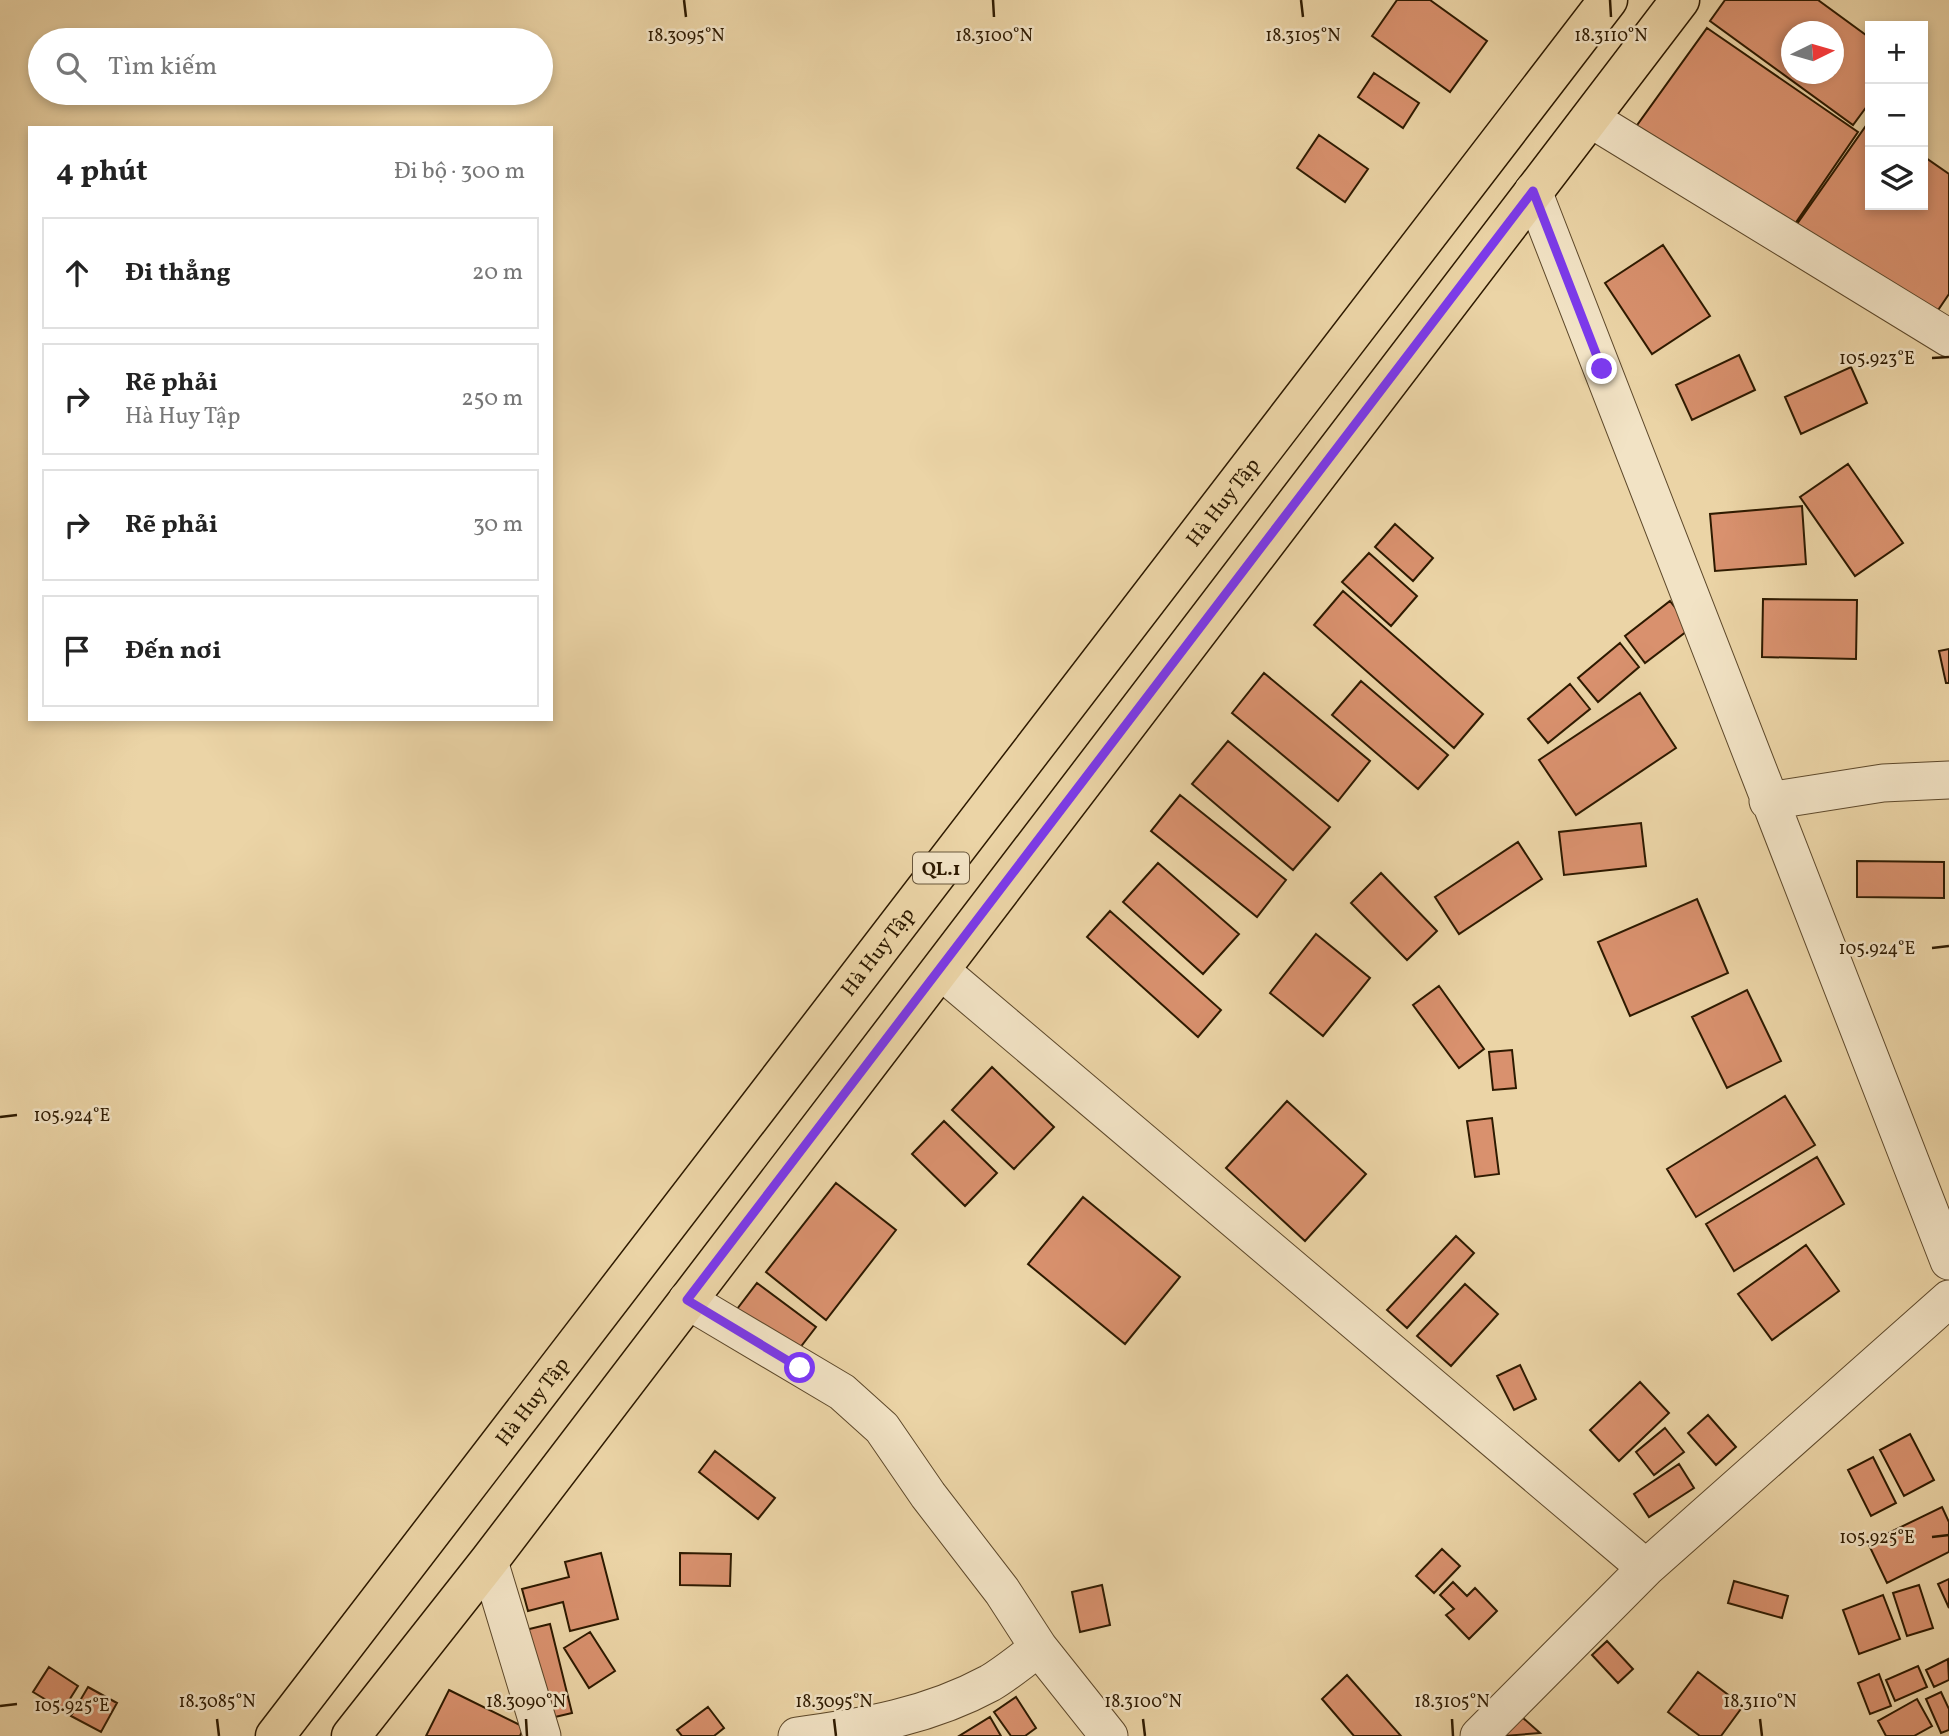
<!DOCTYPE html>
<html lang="vi">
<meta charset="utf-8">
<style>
body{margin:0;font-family:Vollkorn,serif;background:#f2f2f2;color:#222}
.controls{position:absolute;right:21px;top:21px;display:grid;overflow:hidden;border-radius:0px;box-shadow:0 4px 10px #0003}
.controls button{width:63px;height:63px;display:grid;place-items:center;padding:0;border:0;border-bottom:2px solid #e0e0e0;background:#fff;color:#222;font:35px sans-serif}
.compass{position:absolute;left:1781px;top:21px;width:63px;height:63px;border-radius:50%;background:#fff;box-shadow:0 4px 10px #0003;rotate:85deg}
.stop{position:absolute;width:21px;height:21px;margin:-16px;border:5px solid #7c3aed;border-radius:50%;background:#fff}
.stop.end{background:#7c3aed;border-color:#fff;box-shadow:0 2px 7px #0008}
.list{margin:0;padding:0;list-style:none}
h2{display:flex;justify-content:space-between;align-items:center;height:91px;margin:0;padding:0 28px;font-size:30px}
h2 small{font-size:23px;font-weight:400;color:#767676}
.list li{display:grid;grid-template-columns:46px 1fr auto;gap:21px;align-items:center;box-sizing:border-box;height:112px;margin:0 14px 14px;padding:0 14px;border:2px solid #e0e0e0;border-radius:0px}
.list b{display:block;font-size:26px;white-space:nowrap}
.list p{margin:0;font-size:23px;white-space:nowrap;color:#767676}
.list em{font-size:23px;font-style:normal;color:#767676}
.icon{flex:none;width:38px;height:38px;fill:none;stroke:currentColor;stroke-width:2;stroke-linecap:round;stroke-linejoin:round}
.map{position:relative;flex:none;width:1949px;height:1736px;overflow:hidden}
.search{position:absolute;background:#fff;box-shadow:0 4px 10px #0003;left:28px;top:28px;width:525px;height:77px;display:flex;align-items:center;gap:18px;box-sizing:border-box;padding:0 24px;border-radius:38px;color:#767676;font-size:26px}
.panel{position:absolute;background:#fff;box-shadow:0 4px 10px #0003;left:28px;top:126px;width:525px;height:595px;border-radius:0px}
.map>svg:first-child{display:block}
.building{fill:#d9916e;stroke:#2e1a00;stroke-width:2;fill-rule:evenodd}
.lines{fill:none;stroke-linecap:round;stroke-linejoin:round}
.minor-casing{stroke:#5d482a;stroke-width:39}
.major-casing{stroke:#2e1a00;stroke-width:41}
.minor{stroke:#f2e3c5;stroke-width:37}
.major{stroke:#ebd4a6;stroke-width:38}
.route{stroke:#7c3aed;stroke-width:9}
.ticks{fill:none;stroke:#2e1a00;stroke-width:2.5}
.labels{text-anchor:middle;stroke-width:5;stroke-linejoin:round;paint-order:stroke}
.shield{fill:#f2e3c5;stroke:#69563b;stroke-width:2}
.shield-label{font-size:19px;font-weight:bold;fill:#2e1a00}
.street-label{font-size:21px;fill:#2e1a00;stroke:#f2e3c5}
.ticks-label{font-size:18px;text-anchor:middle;fill:#2e1a00;stroke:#f2e3c5;stroke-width:5;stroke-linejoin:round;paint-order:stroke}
</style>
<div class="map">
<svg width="1949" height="1736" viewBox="0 0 1949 1736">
<rect width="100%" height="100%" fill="#ebd4a6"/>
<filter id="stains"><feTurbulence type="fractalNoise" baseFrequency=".00286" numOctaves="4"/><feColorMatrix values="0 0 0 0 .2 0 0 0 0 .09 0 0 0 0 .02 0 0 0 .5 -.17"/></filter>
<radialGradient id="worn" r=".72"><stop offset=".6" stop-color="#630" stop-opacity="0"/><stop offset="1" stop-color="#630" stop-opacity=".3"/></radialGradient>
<path class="building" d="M1397 0H1430L1487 41 1450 92 1372 36Z
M1725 0H1818L1870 38V102L1853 125 1710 21ZM1792 32H1834V74H1792Z
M1707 28 1858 132 1788 234 1630 135Z
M1374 73 1419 103 1403 128 1358 97Z
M1870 120V205H1923V156L1949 174V294L1932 319 1797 224Z
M1319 135 1368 169 1345 202 1297 168Z
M1663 245 1710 316 1652 354 1605 283Z
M1739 355 1755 390 1692 420 1676 385Z
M1851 367 1867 403 1801 434 1785 397Z
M1848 464 1903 543 1855 576 1800 497Z
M1802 506 1806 564 1715 571 1710 514Z
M1395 524 1433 558 1413 581 1375 547Z
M1369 553 1417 596 1391 626 1342 582Z
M1343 591 1483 714 1454 748 1314 625Z
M1763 599 1857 600 1856 659 1762 657Z
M1670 601 1691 628 1645 663 1625 636Z
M1620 643 1639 667 1598 702 1578 678Z
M1949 649V683H1946L1939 651Z
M1264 673 1370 761 1338 801 1232 713Z
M1361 681 1448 755 1418 789 1332 715Z
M1570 684 1590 709 1548 743 1528 719Z
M1640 693 1676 748 1576 815 1539 760Z
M1228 741 1330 827 1293 870 1192 784Z
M1180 795 1286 880 1257 917 1151 831Z
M1641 823 1646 866 1564 875 1559 832Z
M1518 842 1542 879 1459 934 1435 897Z
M1857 861 1944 862V898L1857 897Z
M1158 863 1239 934 1203 974 1123 902Z
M1381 873 1437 931 1407 960 1351 903Z
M1697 899 1728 973 1630 1016 1598 942Z
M1110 911 1221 1010 1198 1037 1087 937Z
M1316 934 1370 978 1323 1036 1270 993Z
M1439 986 1484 1049 1459 1068 1413 1005Z
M1747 990 1781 1061 1727 1088 1692 1017Z
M1512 1050 1516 1088 1493 1090 1489 1052Z
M992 1067 1054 1127 1014 1169 952 1110Z
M1785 1096 1815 1145 1696 1217 1667 1169Z
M1287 1101 1366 1174 1305 1241 1226 1168Z
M1492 1118 1499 1174 1475 1177 1467 1121Z
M944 1121 997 1173 965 1206 912 1154Z
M1817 1157 1844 1204 1734 1271 1706 1224Z
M836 1183 896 1230 826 1320 766 1272Z
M1083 1197 1180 1277 1125 1344 1028 1264Z
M1456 1236 1474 1253 1407 1328 1387 1310Z
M1806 1245 1839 1291 1772 1340 1738 1294Z
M757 1283 816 1327 792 1358 734 1313Z
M1465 1284 1498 1314 1451 1366 1417 1336Z
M1520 1365 1536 1399 1514 1410 1497 1376Z
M1640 1382 1669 1413 1619 1461 1590 1430Z
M1708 1415 1736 1447 1716 1465 1688 1433Z
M1665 1428 1684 1452 1654 1475 1636 1452Z
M1910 1434 1934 1480 1904 1496 1880 1450Z
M715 1451 775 1498 758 1519 699 1472Z
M1873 1457 1896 1503 1871 1516 1848 1470Z
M1679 1464 1694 1488 1649 1517 1634 1494Z
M1942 1507 1949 1522V1552L1887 1583 1868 1543Z
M1442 1549 1460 1566 1434 1593 1416 1576Z
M601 1553 618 1619 570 1631 563 1602 528 1611 522 1589 569 1577 565 1562Z
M680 1553 731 1554 730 1586 680 1585Z
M1949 1579V1608L1938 1584Z
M1734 1581 1788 1596 1782 1618 1728 1603Z
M1453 1582 1467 1596 1475 1588 1497 1611 1469 1639 1446 1615 1454 1609 1440 1595Z
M1102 1585 1110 1625 1080 1632 1072 1592Z
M1919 1585 1933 1628 1907 1636 1893 1593Z
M1883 1595 1900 1639 1859 1654 1843 1610Z
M550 1624 572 1713 538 1721 517 1632Z
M590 1632 615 1671 589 1688 564 1648Z
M1607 1641 1633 1669 1618 1683 1592 1655Z
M1948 1659 1949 1680 1934 1687 1926 1670Z
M1918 1666 1927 1687 1895 1701 1886 1680Z
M49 1667 78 1686 63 1710 33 1692Z
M1698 1672 1743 1706 1721 1736H1700L1668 1712Z
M1879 1674 1891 1706 1870 1714 1858 1683Z
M1347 1675 1401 1736H1354L1322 1699Z
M88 1687 117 1703 101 1732 71 1716Z
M449 1690 524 1727 520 1736H426Z
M1941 1692 1949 1709V1730L1941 1733 1926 1699Z
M1016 1697 1036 1728 1025 1736H1011L994 1712Z
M1917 1699 1932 1726 1914 1736H1886L1878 1721Z
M708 1707 724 1728 714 1736H682L677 1730Z
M990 1717 1001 1736H959Z
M1522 1717 1540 1733 1504 1736Z"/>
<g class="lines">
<g class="minor-casing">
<path id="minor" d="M1591 119 1949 338
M1533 191 1949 1261
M1768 801 1883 783 1949 780
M940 970 1646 1568
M687 1300 842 1392 882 1428 928 1495 1002 1591 1039 1648 1109 1736
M489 1561 542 1736
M797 1736C865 1727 929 1716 990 1683 1007 1673 1023 1659 1039 1648
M1479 1736 1646 1568 1949 1299"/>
</g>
<g class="major-casing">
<g id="major">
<path id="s1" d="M275 1736 1608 0"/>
<path d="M351 1736 489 1561 1680 0"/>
</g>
</g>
<use href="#minor" class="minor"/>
<use href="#major" class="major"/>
</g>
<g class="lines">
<path class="route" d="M800 1368 687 1300 1533 191 1602 369"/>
</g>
<path class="ticks" d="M684 0 686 17M993 0 994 17M1301 0 1303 17M1610 0 1611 17M1932 358 1949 357M1932 948 1949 946M0 1117 17 1115M1932 1537 1949 1535M0 1706 17 1704M217 1719 219 1736M526 1719 527 1736M834 1719 836 1736M1143 1719 1145 1736M1452 1719 1453 1736M1760 1719 1762 1736"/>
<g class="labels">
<rect class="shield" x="913" y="852.5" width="56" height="31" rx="5"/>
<g class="shield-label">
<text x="941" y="875">QL.1</text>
</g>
<g class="street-label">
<text dy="7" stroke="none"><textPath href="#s1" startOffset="1556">Hà Huy Tập</textPath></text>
<text dy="7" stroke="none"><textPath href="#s1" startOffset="989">Hà Huy Tập</textPath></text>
<text dy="7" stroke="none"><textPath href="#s1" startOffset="422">Hà Huy Tập</textPath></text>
</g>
</g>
<g class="ticks-label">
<text x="686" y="41">18.3095°N</text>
<text x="994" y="41">18.3100°N</text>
<text x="1303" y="41">18.3105°N</text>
<text x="1611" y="41">18.3110°N</text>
<text x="1877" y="364">105.923°E</text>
<text x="1877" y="954">105.924°E</text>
<text x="72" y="1121">105.924°E</text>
<text x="1877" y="1543">105.925°E</text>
<text x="217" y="1707">18.3085°N</text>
<text x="526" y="1707">18.3090°N</text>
<text x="834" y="1707">18.3095°N</text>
<text x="1143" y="1707">18.3100°N</text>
<text x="1452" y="1707">18.3105°N</text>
<text x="1760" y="1707">18.3110°N</text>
<text x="72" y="1711">105.925°E</text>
</g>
<rect width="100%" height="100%" filter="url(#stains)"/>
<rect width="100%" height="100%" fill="url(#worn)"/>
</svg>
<div class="controls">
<button>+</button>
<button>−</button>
<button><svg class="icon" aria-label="layers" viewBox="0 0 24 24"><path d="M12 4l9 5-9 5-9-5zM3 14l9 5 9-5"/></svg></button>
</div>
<svg class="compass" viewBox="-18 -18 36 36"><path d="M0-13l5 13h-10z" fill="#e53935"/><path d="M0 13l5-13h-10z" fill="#767676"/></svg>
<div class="stop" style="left:800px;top:1368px"></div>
<div class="stop end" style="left:1602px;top:369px"></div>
<div class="search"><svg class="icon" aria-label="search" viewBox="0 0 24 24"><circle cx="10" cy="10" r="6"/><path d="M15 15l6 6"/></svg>Tìm kiếm</div>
<section class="panel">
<h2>4 phút<small>Đi bộ · 300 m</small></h2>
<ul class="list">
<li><svg class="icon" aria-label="ahead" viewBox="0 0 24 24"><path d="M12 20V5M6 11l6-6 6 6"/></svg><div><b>Đi thẳng</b></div><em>20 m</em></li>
<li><svg class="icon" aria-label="right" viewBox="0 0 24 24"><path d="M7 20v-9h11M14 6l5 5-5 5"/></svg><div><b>Rẽ phải</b><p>Hà Huy Tập</p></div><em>250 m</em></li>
<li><svg class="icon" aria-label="right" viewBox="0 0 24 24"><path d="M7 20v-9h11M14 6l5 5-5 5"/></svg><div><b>Rẽ phải</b></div><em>30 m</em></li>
<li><svg class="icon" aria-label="arrive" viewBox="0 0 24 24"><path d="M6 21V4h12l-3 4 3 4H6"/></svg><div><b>Đến nơi</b></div></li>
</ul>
</section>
</div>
